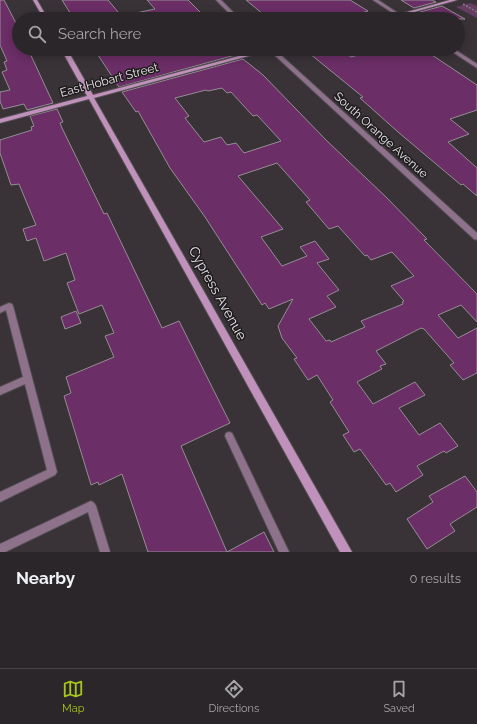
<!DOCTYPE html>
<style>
body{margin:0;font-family:Raleway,sans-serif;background:#373236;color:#f1f3f6}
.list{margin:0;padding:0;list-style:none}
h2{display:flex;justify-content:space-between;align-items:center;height:52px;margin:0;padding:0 16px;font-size:17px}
h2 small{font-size:13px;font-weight:400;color:#a6a5a8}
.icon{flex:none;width:22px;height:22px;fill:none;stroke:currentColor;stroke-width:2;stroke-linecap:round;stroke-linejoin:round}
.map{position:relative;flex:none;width:477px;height:552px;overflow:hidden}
.search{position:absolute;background:#2b262a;box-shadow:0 2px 10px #0003;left:12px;right:12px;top:12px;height:44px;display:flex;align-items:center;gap:10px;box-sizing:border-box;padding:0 14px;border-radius:22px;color:#a6a5a8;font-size:15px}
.sheet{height:116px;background:#2b262a}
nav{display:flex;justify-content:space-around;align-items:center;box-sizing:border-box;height:56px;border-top:1px solid #474347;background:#2b262a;font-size:11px;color:#a6a5a8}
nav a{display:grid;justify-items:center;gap:2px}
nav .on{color:#a8c71c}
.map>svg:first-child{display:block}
.green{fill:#653d61}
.building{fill:#6b2e67;stroke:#958d94;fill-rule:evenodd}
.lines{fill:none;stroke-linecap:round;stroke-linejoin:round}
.lane-casing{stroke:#554f54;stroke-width:2}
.street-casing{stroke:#554f54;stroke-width:2}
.secondary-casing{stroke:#554f54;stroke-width:2}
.path{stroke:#817c80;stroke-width:1.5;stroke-dasharray:2 1.5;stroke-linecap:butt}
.lane{fill:#8e718b;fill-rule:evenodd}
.street{fill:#8e718b;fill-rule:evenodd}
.secondary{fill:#c092bb;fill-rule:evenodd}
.labels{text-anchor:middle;stroke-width:3;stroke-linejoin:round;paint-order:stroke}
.far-street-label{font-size:12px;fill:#e8e4e7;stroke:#1f1c1e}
.street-label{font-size:14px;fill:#e8e4e7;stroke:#1f1c1e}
</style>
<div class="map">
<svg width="477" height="552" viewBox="0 0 477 552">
<rect width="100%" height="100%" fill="#393338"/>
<path class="green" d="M470 3 477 6V18L456 7Z"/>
<path class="building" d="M0 0H4L19 29V49H28L53 103 27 110 24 104 3 109 0 101V92L10 90 2 72 7 70 4 62 7 61 0 45Z
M62 0H108L124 19H74Z
M147 0H188L207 19H136V13L155 9Z
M246 0H350L368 11 341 19H269Z
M401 0H432L436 2 414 8Z
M442 6 465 19H430L420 12Z
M94 49H233L239 54 119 87Z
M304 49H341L351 57 379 49H423L477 85V110L450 119 469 134 448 142 477 168V196L463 184 461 185 398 132 360 98 363 97Z
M243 59 263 75 327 141 386 197 427 239 424 240 477 294V322L461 305 438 315 458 338 477 328V373L463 380 450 365 454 363 424 329 421 328 376 351 386 364 380 366 382 369 357 382 373 404 415 382 425 395 399 408 419 435 440 423 458 446 446 453 444 451 417 466 423 475 396 492 390 483 386 485 360 449 354 452 343 435 349 432 330 402 333 400 317 375 308 380 294 359 297 358 282 338 278 326 293 299 269 309 265 303 262 305 205 217 170 168 138 111 136 112 122 92ZM222 88 227 93 231 92 253 116 257 115 281 141 244 153 236 143 227 145 221 137 204 142 185 118 189 116 175 98 206 90 208 91ZM277 163 310 200 306 202 329 229 338 226 365 256 367 255 371 260 392 252 414 276 391 286 404 301 402 302 403 304 361 321 365 327 331 342 330 340 326 341 309 319 336 307 327 296 339 290 317 263 329 259 315 241 300 247 307 256 282 266 261 237 283 229 238 176Z
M57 109 63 122 60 123 62 128 104 214 107 213 162 328 179 321 230 423 181 446 227 552H148L122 474 99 485 98 482 91 485 64 396 71 393 66 377 114 357 105 336 114 333 102 305 79 314 67 283 75 280 66 253 44 261 36 238 27 241 23 229 36 225 19 184 11 185 0 153V140L32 130 31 127 34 126 30 116Z
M76 311 81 323 65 329 61 317Z
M465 476 477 492V507L450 524 455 531 427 549 407 519 433 502 429 496Z
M264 532 274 552H227Z"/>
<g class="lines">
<g class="lane-casing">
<path id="lane" d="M9 303 12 304 13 306 57 472 55 475 0 502V492L47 470 25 384 0 395V387L23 377 6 310 0 313V307Z
M229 432 232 433 289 552H279L225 436 226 433Z
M91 501 94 503 96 506 110 552H100L88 512 5 552H0V544Z"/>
</g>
<g class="street-casing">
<path id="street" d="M216 0H221L240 19H235Z
M373 0H378L407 19H402Z
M268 49H274L477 233V240L474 239Z
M448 49H454L477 64V68Z"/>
</g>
<g class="secondary-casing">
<path id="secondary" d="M33 0H37L48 19H44Z
M450 0H457L389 19H382Z
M61 49H67L93 95 265 49H274L94 98 352 552H340L89 99 0 123V119L87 96Z"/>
</g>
<path class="path" d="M463 4 477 12"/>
<use href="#lane" class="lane"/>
<use href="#street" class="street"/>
<use href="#secondary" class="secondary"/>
</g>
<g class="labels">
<g class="far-street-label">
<text transform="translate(109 80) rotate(-15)" y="4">East Hobart Street</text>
<text transform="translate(381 135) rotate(42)" y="4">South Orange Avenue</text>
</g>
<g class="street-label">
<text transform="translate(218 293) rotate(61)" y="5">Cypress Avenue</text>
</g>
</g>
</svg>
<div class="search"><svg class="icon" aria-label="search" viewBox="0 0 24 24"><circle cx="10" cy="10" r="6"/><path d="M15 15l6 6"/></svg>Search here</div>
</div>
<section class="sheet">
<h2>Nearby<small>0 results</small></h2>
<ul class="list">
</ul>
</section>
<nav>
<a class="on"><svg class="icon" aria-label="map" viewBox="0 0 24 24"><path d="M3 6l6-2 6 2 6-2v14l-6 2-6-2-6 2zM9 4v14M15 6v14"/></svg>Map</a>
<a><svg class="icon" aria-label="directions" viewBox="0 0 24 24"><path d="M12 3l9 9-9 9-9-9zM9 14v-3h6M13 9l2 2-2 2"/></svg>Directions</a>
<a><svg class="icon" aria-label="saved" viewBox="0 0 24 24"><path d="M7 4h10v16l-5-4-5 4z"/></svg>Saved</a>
</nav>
